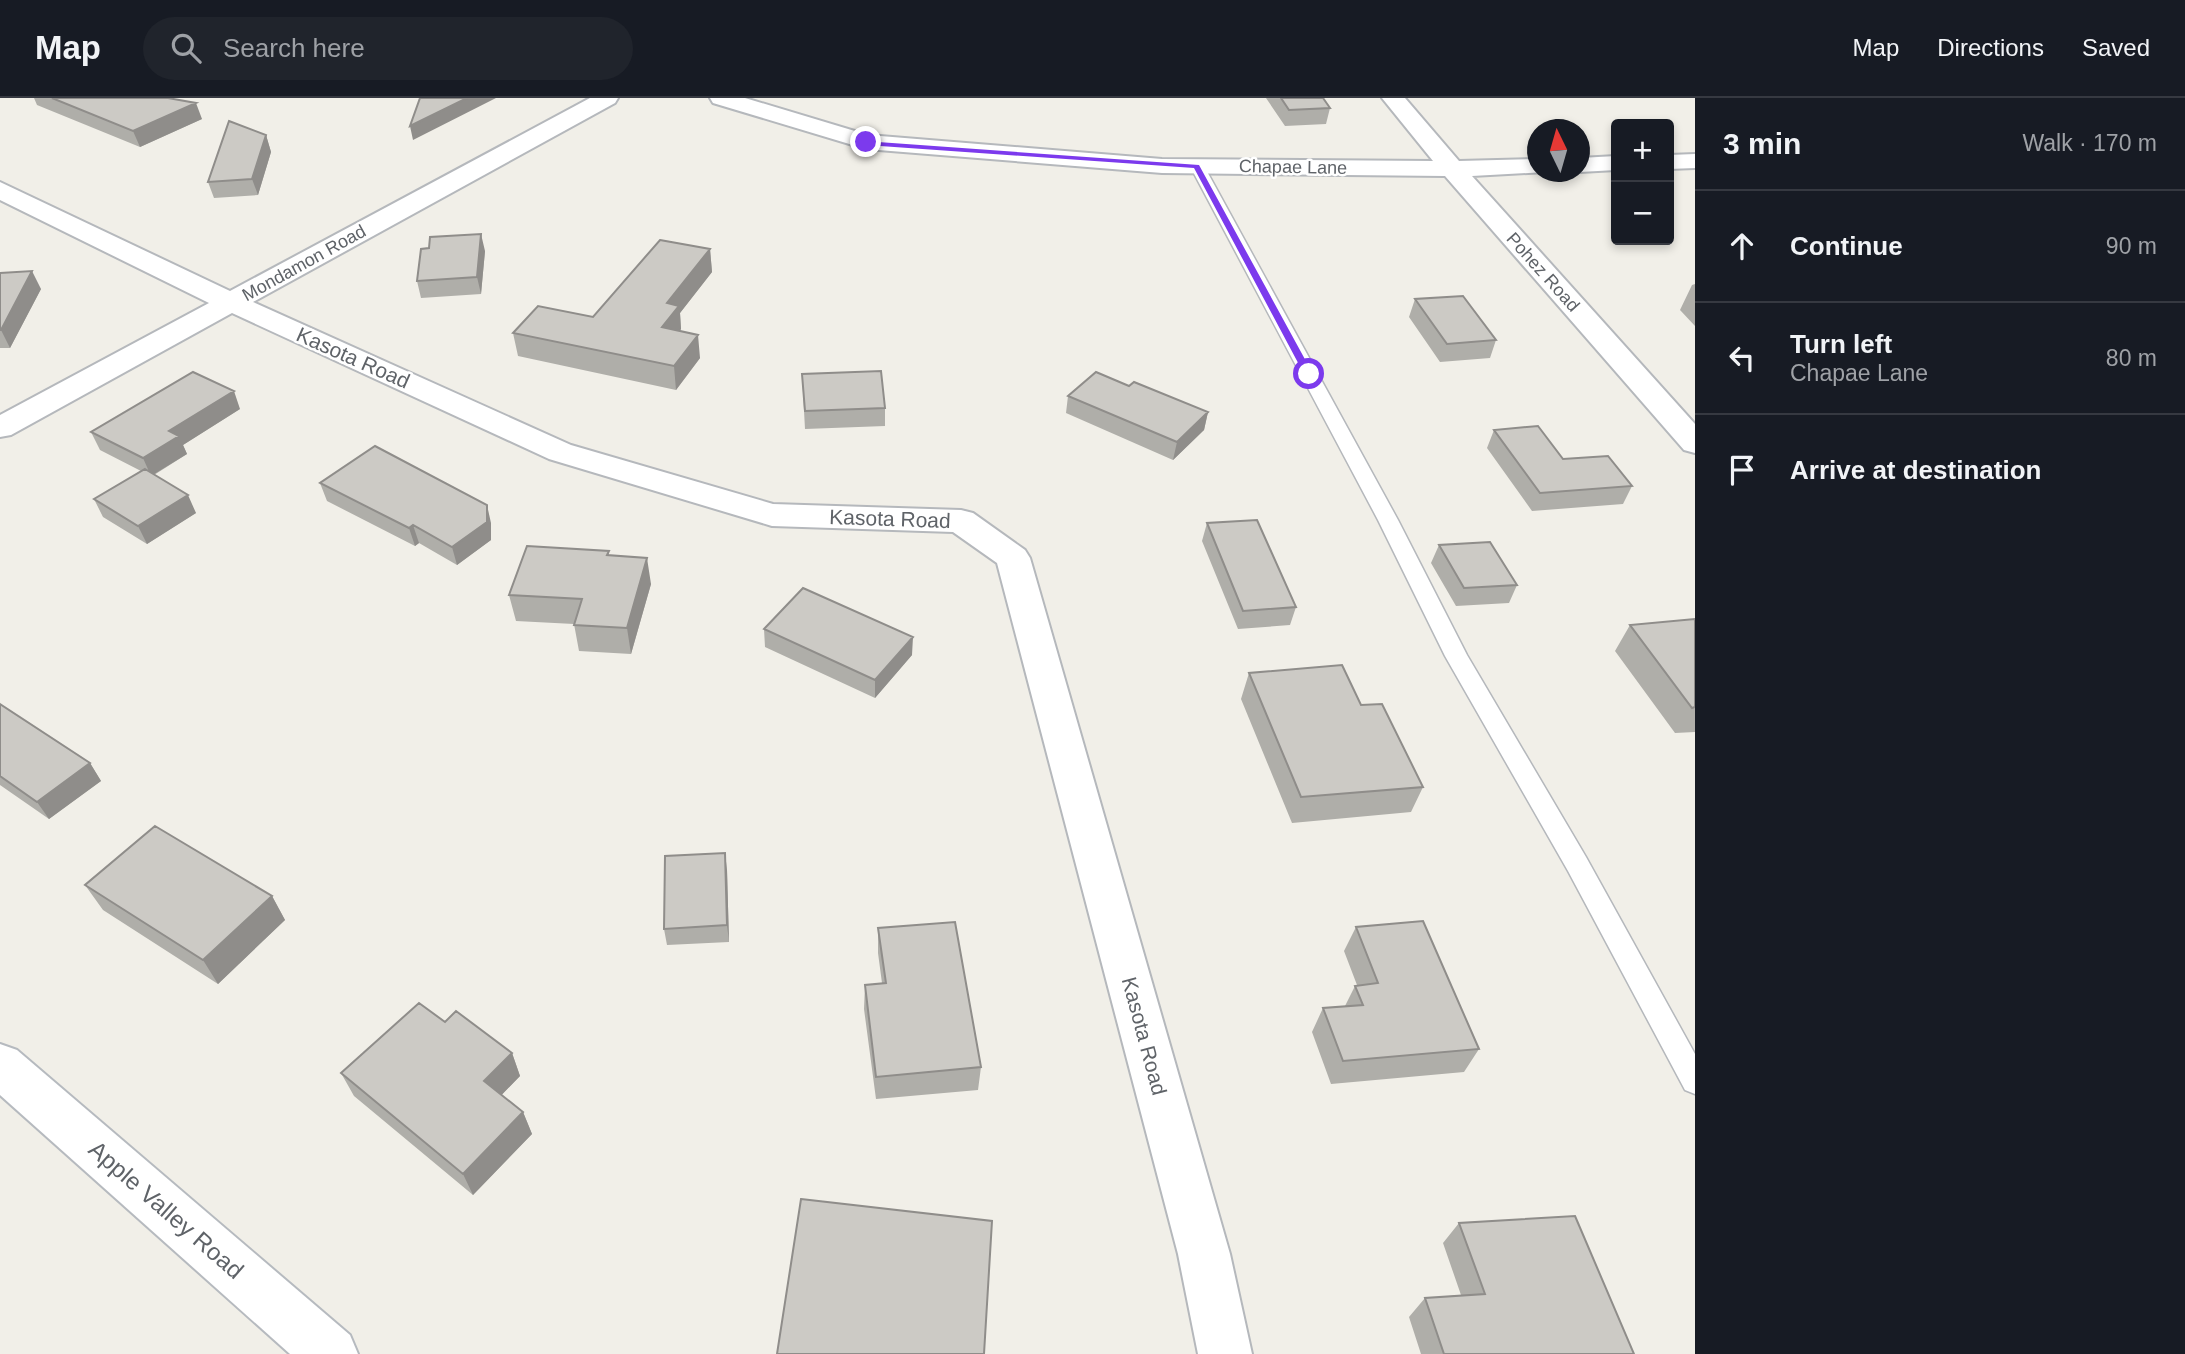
<!DOCTYPE html>
<meta charset="utf-8">
<style>
body{margin:0;font-family:Helvetica,sans-serif;background:#20242c;color:#f1f3f6}
.controls{position:absolute;right:21px;top:21px;display:grid;overflow:hidden;border-radius:7px;box-shadow:0 4px 10px #0003}
.controls button{width:63px;height:63px;display:grid;place-items:center;padding:0;border:0;border-bottom:2px solid #363941;background:#171b24;color:#f1f3f6;font:35px sans-serif}
.compass{position:absolute;left:1527px;top:21px;width:63px;height:63px;border-radius:50%;background:#171b24;box-shadow:0 4px 10px #0003;rotate:355deg}
.stop{position:absolute;width:21px;height:21px;margin:-16px;border:5px solid #7c3aed;border-radius:50%;background:#fff}
.stop.end{background:#7c3aed;border-color:#fff;box-shadow:0 2px 7px #0008}
.list{margin:0;padding:0;list-style:none}
h2{display:flex;justify-content:space-between;align-items:center;height:91px;margin:0;padding:0 28px;font-size:30px}
h2 small{font-size:23px;font-weight:400;color:#9ea1a6}
.list li{display:grid;grid-template-columns:46px 1fr auto;gap:21px;align-items:center;box-sizing:border-box;height:112px;padding:0 28px;border-top:2px solid #363941}
.list b{display:block;font-size:26px;white-space:nowrap}
.list p{margin:0;font-size:23px;white-space:nowrap;color:#9ea1a6}
.list em{font-size:23px;font-style:normal;color:#9ea1a6}
.icon{flex:none;width:38px;height:38px;fill:none;stroke:currentColor;stroke-width:2;stroke-linecap:round;stroke-linejoin:round}
.map{position:relative;flex:none;width:1695px;height:1256px;overflow:hidden}
header{display:flex;align-items:center;gap:42px;box-sizing:border-box;height:98px;padding:0 35px;background:#171b24;border-bottom:2px solid #363941}
header strong{font-size:33px}
nav{display:flex;gap:38px;margin-inline-start:auto;font-size:24px}
.search{width:490px;height:63px;background:#20242c;display:flex;align-items:center;gap:18px;box-sizing:border-box;padding:0 24px;border-radius:38px;color:#9ea1a6;font-size:26px}
main{display:flex}
aside{flex:1;background:#171b24}
.map>svg:first-child{display:block}
.lines{fill:none;stroke-linecap:round;stroke-linejoin:round}
.service-casing{stroke:#b5b8bc;stroke-width:3}
.minor-casing{stroke:#b5b8bc;stroke-width:4}
.tertiary-casing{stroke:#b5b8bc;stroke-width:4}
.secondary-casing{stroke:#b6babf;stroke-width:4}
.service{fill:#fff;fill-rule:evenodd}
.minor{fill:#fff;fill-rule:evenodd}
.tertiary{fill:#fff;fill-rule:evenodd}
.secondary{fill:#fff;fill-rule:evenodd}
.wall{fill:#afaea9}
.shaded-wall{fill:#8f8d8a}
.building{fill:#cccac5;stroke:#8f8d8a;stroke-width:2}
.route{fill:#7c3aed}
.labels{text-anchor:middle;stroke-width:5;stroke-linejoin:round;paint-order:stroke}
.far-street-label{font-size:18px;fill:#5f6368;stroke:#fff}
.street-label{font-size:21px;fill:#5f6368;stroke:#fff}
.near-street-label{font-size:24px;fill:#5f6368;stroke:#fff}
</style>
<header>
<strong>Map</strong>
<div class="search"><svg class="icon" aria-label="search" viewBox="0 0 24 24"><circle cx="10" cy="10" r="6"/><path d="M15 15l6 6"/></svg>Search here</div>
<nav><a>Map</a><a>Directions</a><a>Saved</a></nav>
</header>
<main>
<div class="map">
<svg width="1695" height="1256" viewBox="0 0 1695 1256">
<rect width="100%" height="100%" fill="#f1efe8"/>
<g class="lines">
<g class="service-casing">
<path id="service" d="M1197 64 1204 68 1398 422 1467 557 1586 759 1695 956V996L1685 992 1568 773 1445 558 1378 422 1190 68Z"/>
</g>
<g class="minor-casing">
<path id="minor" d="M710 0H745L868 37 1162 61 1433 63 1382 0H1405L1459 63 1538 61V74H1546L1472 78 1695 326V355L1684 352 1445 78 1162 75 866 51 713 5Z
M1695 56V70L1669 71V57Z
M1616 58V72L1580 74H1576H1580V60Z"/>
</g>
<g class="tertiary-casing">
<path id="tertiary" d="M590 0H618L615 5 253 204 571 347 773 406 961 412 973 415 1025 452 1030 460 1230 1156 1252 1256H1198L1178 1156 997 465 953 434 772 428 549 361 232 215 11 337 0 339V317L209 205 0 102V84L230 193Z"/>
</g>
<g class="secondary-casing">
<path id="secondary" d="M0 946 17 952 350 1237 358 1256H290L0 997Z"/>
</g>
<use href="#service" class="service"/>
<use href="#minor" class="minor"/>
<use href="#tertiary" class="tertiary"/>
<use href="#secondary" class="secondary"/>
</g>
<path class="wall" d="M34 0H168L202 21 140 49 37 7Z
M1266 0H1323L1330 10 1326 26 1285 28Z
M266 37 271 54 258 97 214 100 208 84Z
M710 151 712 174 680 215 681 231 680 233 700 260 676 292 518 258 513 235 593 219Z
M485 153 481 196 421 200 417 183Z
M0 175 41 191 10 250H0Z
M1695 186V228L1680 212 1692 187Z
M1415 201 1496 242 1490 260 1440 264 1409 219Z
M802 276 885 310V328L805 331Z
M1068 298 1208 314 1204 332 1173 362 1066 315Z
M240 311 183 347 187 356 154 377 196 415 147 446 103 419 94 401 141 373 100 352 91 334Z
M1494 332 1563 361 1632 388 1623 406 1532 413 1487 350Z
M320 385 491 425V442L457 467 419 445 415 448 327 403Z
M1207 425 1296 509 1290 527 1238 531 1202 443Z
M1439 447 1517 487 1509 505 1456 508 1431 465Z
M609 453V457L651 486 631 556 579 553 574 526 516 523 509 497Z
M1695 521V634L1675 635 1615 553 1630 527Z
M764 531 912 557 875 600 765 549Z
M1249 575 1361 607 1423 689 1411 714 1292 725 1241 601Z
M0 606 90 665 101 683 49 721 0 687Z
M727 772 729 844 667 847 664 831Z
M85 787 272 798 285 822 218 886 103 812Z
M1356 829 1479 951 1464 974 1331 986 1312 934 1323 910 1345 908 1355 888 1357 887 1344 853Z
M878 830 981 969 978 992 876 1001 864 911 865 887 882 885 878 855Z
M445 924 512 955 520 978 501 997 523 1014 532 1036 473 1097 354 998 341 975Z
M1459 1125 1634 1256H1421L1409 1219 1425 1200 1461 1197 1443 1145Z"/>
<path class="shaded-wall" d="M467 0H496L413 42 410 28Z
M196 5 202 21 140 49 133 33Z
M266 37 271 54 258 97 252 81Z
M481 136 485 153 481 196 477 179Z
M710 151 712 174 680 215 681 231 664 252 662 229 667 205Z
M32 173 41 191 10 250 1 232Z
M698 237 700 260 676 292 674 268Z
M234 293 240 311 183 347 187 356 151 378 143 360 169 333Z
M1208 314 1204 332 1173 362 1177 344Z
M188 397 196 415 147 446 138 428Z
M487 407 491 425V442L457 467 452 449Z
M413 427 419 445 415 448 409 430Z
M647 460 651 486 631 556 627 530Z
M913 539 912 557 875 600V582Z
M90 665 101 683 49 721 37 704Z
M725 755 727 772 729 844 727 827Z
M272 798 285 822 218 886 203 862Z
M512 955 520 978 493 1006 484 983Z
M523 1014 532 1036 473 1097 463 1076Z"/>
<path class="building" d="M52 0H168L196 5 133 33Z
M420 0H467L410 28Z
M1281 0H1323L1330 10 1289 12Z
M229 23 266 37 252 81 208 84Z
M481 136 477 179 417 183 421 151 429 150 430 139Z
M660 142 710 151 667 205 679 208 662 229 698 237 674 268 513 235 538 208 593 219Z
M32 173 1 232H0V175Z
M1463 198 1496 242 1447 246 1415 201Z
M881 273 885 310 805 313 802 276Z
M193 274 234 293 169 333 179 338 143 360 91 334Z
M1096 274 1129 288 1134 284 1208 314 1177 344 1068 298Z
M1538 328 1563 361 1608 358 1632 388 1540 395 1494 332Z
M375 348 487 407V424L452 449 413 427 409 430 320 385Z
M145 371 188 397 138 428 94 401Z
M1257 422 1296 509 1243 513 1207 425Z
M1490 444 1517 487 1464 490 1439 447Z
M527 448 609 453 607 457 647 460 627 530 574 527 582 501 509 497Z
M803 490 913 539 875 582 764 531Z
M1695 521V609L1692 610 1630 527Z
M1342 567 1361 607 1382 606 1423 689 1301 699 1249 575Z
M0 606 90 665 37 704 0 678Z
M155 728 272 798 203 862 85 787Z
M725 755 727 827 664 831 665 758Z
M1423 823 1479 951 1343 963 1323 910 1363 907 1355 888 1378 885 1356 829Z
M955 824 981 969 876 979 865 887 886 885 878 830Z
M419 905 445 924 456 913 512 955 484 983 523 1014 463 1076 341 975Z
M801 1101 992 1123 984 1256H777Z
M1575 1118 1634 1256H1444L1425 1200 1485 1196 1459 1125Z"/>
<path class="route" d="M864 43 1199 67 1313 276 1309 279 1304 276 1194 70 866 47Z"/>
<g class="labels">
<g class="far-street-label">
<text transform="translate(1293 69) rotate(1)" y="6">Chapae Lane</text>
<text transform="translate(304 165) rotate(-29)" y="6">Mondamon Road</text>
<text transform="translate(1543 174) rotate(48)" y="6">Pohez Road</text>
</g>
<g class="street-label">
<text transform="translate(353 260) rotate(24)" y="7">Kasota Road</text>
<text transform="translate(890 421) rotate(2)" y="7">Kasota Road</text>
<text transform="translate(1144 938) rotate(75)" y="7">Kasota Road</text>
</g>
<g class="near-street-label">
<text transform="translate(166 1112) rotate(41)" y="8">Apple Valley Road</text>
</g>
</g>
</svg>
<div class="controls">
<button>+</button>
<button>−</button>
</div>
<svg class="compass" viewBox="-18 -18 36 36"><path d="M0-13l5 13h-10z" fill="#e53935"/><path d="M0 13l5-13h-10z" fill="#9ea1a6"/></svg>
<div class="stop" style="left:1309px;top:276px"></div>
<div class="stop end" style="left:866px;top:44px"></div>
</div>
<aside>
<h2>3 min<small>Walk · 170 m</small></h2>
<ul class="list">
<li><svg class="icon" aria-label="ahead" viewBox="0 0 24 24"><path d="M12 20V5M6 11l6-6 6 6"/></svg><div><b>Continue</b></div><em>90 m</em></li>
<li><svg class="icon" aria-label="left" viewBox="0 0 24 24"><path d="M17 20v-9H6M10 6l-5 5 5 5"/></svg><div><b>Turn left</b><p>Chapae Lane</p></div><em>80 m</em></li>
<li><svg class="icon" aria-label="arrive" viewBox="0 0 24 24"><path d="M6 21V4h12l-3 4 3 4H6"/></svg><div><b>Arrive at destination</b></div></li>
</ul>
</aside>
</main>
